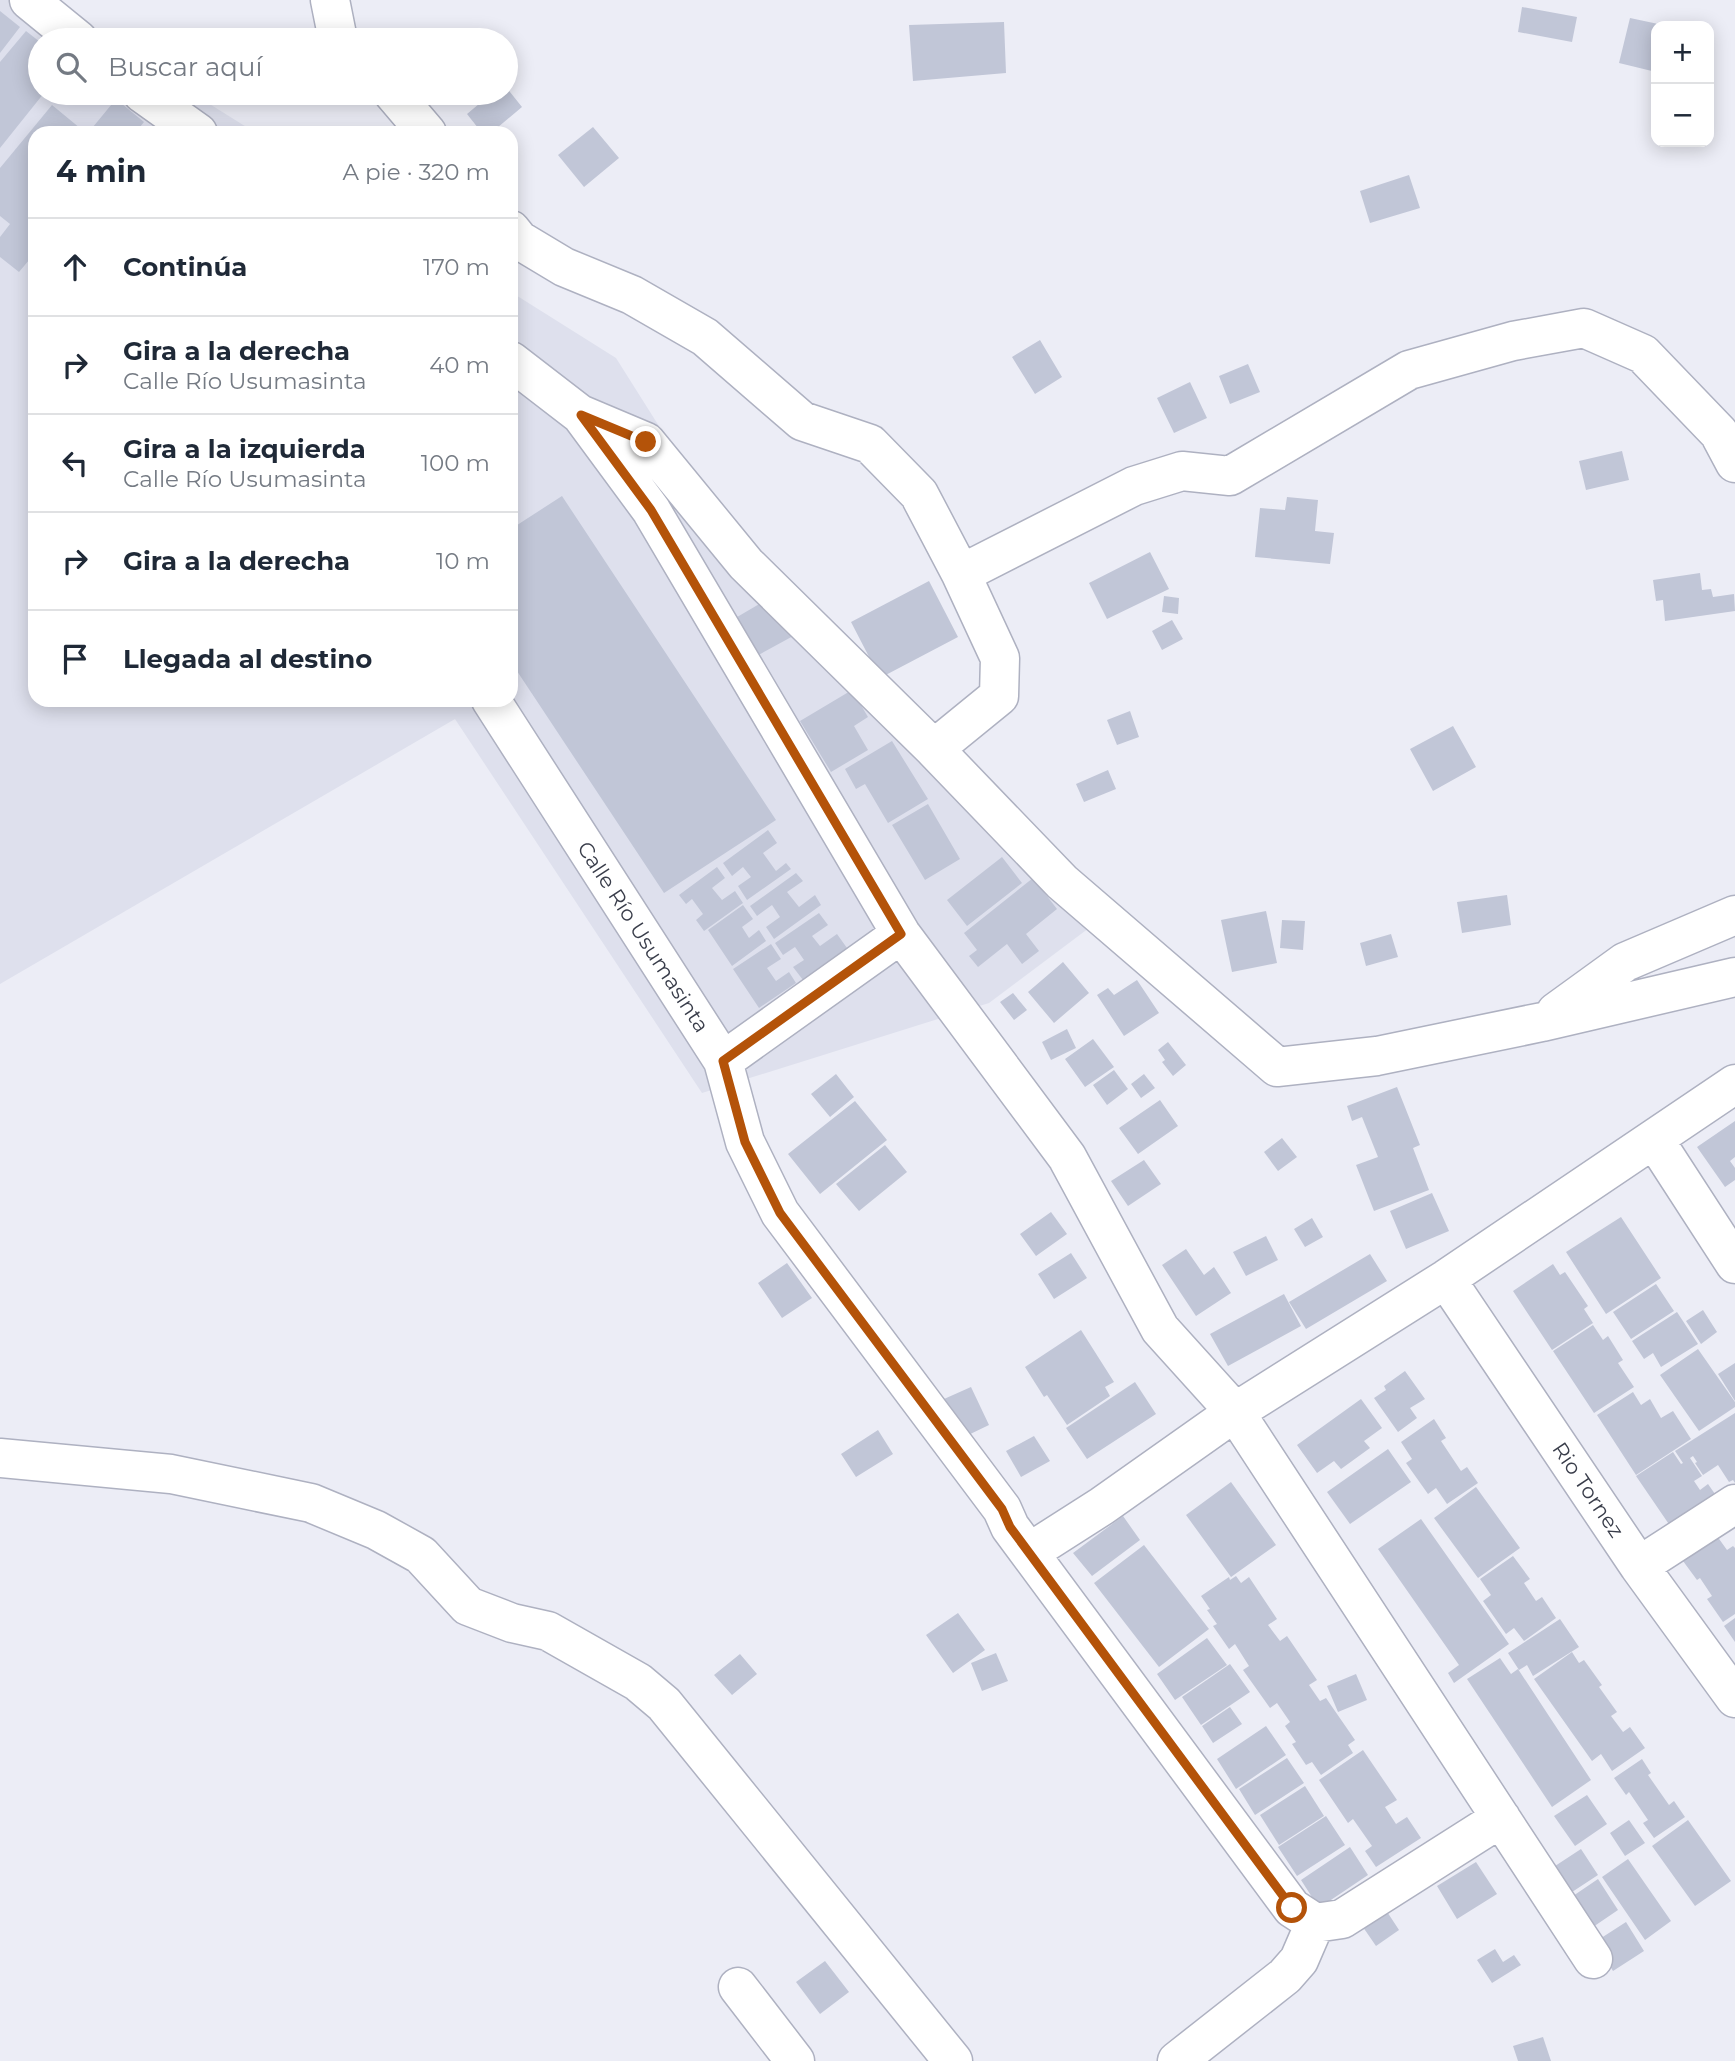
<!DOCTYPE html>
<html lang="es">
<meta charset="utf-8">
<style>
body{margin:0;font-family:Montserrat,sans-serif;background:#f6f6f7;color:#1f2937}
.controls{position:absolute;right:21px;top:21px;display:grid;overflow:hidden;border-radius:14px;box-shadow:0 4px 18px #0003}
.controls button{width:63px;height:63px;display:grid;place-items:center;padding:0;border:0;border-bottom:2px solid #e0e1e3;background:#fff;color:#1f2937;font:35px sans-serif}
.stop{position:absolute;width:21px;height:21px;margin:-16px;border:5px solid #b45309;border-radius:50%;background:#fff}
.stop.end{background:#b45309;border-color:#fff;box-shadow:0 2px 7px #0008}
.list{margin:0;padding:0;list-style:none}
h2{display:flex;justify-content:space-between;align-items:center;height:91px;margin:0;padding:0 28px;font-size:30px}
h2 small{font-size:23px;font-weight:400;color:#747a83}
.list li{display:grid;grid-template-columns:46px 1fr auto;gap:21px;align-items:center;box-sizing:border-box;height:98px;padding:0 28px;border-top:2px solid #e0e1e3}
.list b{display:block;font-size:26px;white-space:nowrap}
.list p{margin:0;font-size:23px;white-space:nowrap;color:#747a83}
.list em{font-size:23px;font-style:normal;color:#747a83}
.icon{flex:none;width:38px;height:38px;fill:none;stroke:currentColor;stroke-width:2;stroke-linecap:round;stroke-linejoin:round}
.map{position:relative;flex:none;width:1735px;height:2061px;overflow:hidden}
.search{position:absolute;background:#fff;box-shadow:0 4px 18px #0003;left:28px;top:28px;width:490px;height:77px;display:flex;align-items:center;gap:18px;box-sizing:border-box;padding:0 24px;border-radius:38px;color:#747a83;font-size:26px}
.panel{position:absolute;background:#fff;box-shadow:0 4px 18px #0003;left:28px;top:126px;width:490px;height:581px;border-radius:21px}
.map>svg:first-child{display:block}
.residential{fill:#dee0ed}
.building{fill:#c1c6d7}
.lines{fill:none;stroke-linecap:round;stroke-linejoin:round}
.minor-casing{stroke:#aeb1c1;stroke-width:41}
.minor{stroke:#fff;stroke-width:38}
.route{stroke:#b45309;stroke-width:9}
.labels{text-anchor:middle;stroke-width:5;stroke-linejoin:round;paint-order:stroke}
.street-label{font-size:21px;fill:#393d4a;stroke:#fff}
</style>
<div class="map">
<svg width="1735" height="2061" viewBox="0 0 1735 2061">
<rect width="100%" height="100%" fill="#ecedf6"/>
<path class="residential" d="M0 0H43L107 40H40V93H192L256 133H35V700H511V292L616 358 746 564 1093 925 989 1003 702 1093 455 719 0 984Z"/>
<path class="building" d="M1522 7 1577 17 1572 42 1518 32Z
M0 11 20 27 0 53Z
M1630 18 1663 25 1656 26V72L1619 63Z
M1004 22 1006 73 913 81 909 25Z
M26 31 40 42V93H44L0 148V62Z
M506 87 522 107 491 133H482L467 114 492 93H506Z
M116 99 144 122 135 133H88Z
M52 105 86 133H35V253L19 272 0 257V237L10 224 0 216V168Z
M593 127 619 158 584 187 558 155Z
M1409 175 1420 208 1370 223 1360 191Z
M1040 340 1062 377 1035 394 1012 357Z
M1248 364 1260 392 1230 404 1219 376Z
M1190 382 1207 418 1174 433 1157 398Z
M1622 451 1629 480 1586 490 1579 461Z
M562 496 776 820 664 893 511 662V529Z
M1287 497 1318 500 1315 531 1334 533 1330 564 1255 557 1260 508 1285 510Z
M1150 552 1169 589 1107 619 1089 583Z
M1700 573 1702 590 1711 589 1713 597 1734 594 1735 611 1665 621 1663 600 1656 601 1653 580Z
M929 581 958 637 880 678 851 622Z
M773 596 795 635 753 658 732 620Z
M1164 596 1179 598 1178 614 1162 612Z
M1172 620 1183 639 1162 650 1152 631Z
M852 690 868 717 854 726 868 750 831 772 800 721Z
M1130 711 1139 737 1117 745 1107 720Z
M1453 726 1476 767 1433 791 1410 749Z
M892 741 928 799 888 823 865 784 856 789 845 769Z
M1108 770 1116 789 1084 802 1076 784Z
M928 804 960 859 925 880 892 825Z
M768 830 777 843 763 853 776 871 786 863 791 869 747 900 738 886 751 877 743 867 732 876 723 863Z
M1002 857 1022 883 967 926 947 900Z
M717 867 725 878 712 888 722 900 735 891 743 903 704 931 696 920 703 914 692 899 686 904 679 895Z
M796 873 803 881 787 892 799 907 815 895 821 905 774 939 766 927 780 917 772 905 757 916 750 906Z
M1033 878 1057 909 1026 934 1039 951 1022 964 1007 944 978 967 969 956 977 950 964 933Z
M1507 895 1511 925 1462 933 1457 902Z
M743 905 753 919 742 927 749 938 759 930 766 941 732 966 708 930Z
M1266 911 1277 963 1232 972 1221 920Z
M819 913 828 925 812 936 820 946 837 934 847 948 803 980 793 967 804 960 795 947 783 955 775 943Z
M1282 920 1305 921 1303 950 1280 948Z
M1391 934 1398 957 1366 966 1360 943Z
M771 944 781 959 767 968 776 981 789 972 796 983 759 1008 733 969Z
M1063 962 1089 993 1054 1023 1028 992Z
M1137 980 1159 1013 1124 1036 1097 995 1108 988 1114 995Z
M1013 993 1027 1010 1014 1020 1000 1002Z
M1067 1029 1076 1048 1051 1060 1042 1042Z
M1093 1039 1114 1067 1085 1087 1065 1059Z
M1168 1042 1186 1065 1173 1076 1162 1062 1165 1060 1158 1050Z
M1114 1070 1128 1089 1107 1105 1093 1085Z
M836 1074 854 1097 830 1117 811 1094Z
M1144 1074 1155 1088 1141 1098 1131 1084Z
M1397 1087 1420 1145 1413 1148 1429 1190 1374 1211 1356 1165 1378 1157 1362 1117 1352 1121 1347 1106Z
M1160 1100 1178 1126 1138 1154 1119 1128Z
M855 1101 887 1140 820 1194 788 1154Z
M1735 1121V1157L1730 1161 1735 1168V1180L1725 1187 1697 1147Z
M1282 1138 1297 1157 1278 1171 1264 1152Z
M885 1145 907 1172 859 1211 836 1184Z
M1144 1160 1161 1184 1128 1206 1111 1181Z
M1432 1193 1449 1231 1406 1249 1390 1211Z
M1051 1212 1067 1234 1036 1256 1020 1234Z
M1621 1217 1661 1278 1606 1314 1566 1252Z
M1312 1218 1323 1237 1305 1247 1294 1229Z
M1266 1236 1278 1260 1246 1276 1233 1252Z
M1186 1249 1204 1275 1214 1267 1231 1293 1196 1316 1162 1265Z
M1071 1253 1087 1278 1054 1299 1038 1274Z
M1370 1254 1387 1281 1306 1329 1289 1302Z
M787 1263 812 1298 782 1318 758 1283Z
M1553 1264 1560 1275 1565 1272 1588 1306 1584 1309 1593 1323 1552 1350 1513 1291Z
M1656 1284 1674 1311 1631 1339 1613 1312Z
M1284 1294 1301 1326 1228 1366 1210 1334Z
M1703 1310 1717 1332 1701 1344 1686 1321Z
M1677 1312 1698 1344 1661 1367 1653 1353 1644 1359 1632 1341Z
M1593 1325 1603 1340 1608 1336 1623 1360 1618 1363 1634 1387 1594 1413 1553 1351Z
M1081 1330 1114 1382 1105 1387 1110 1396 1067 1425 1047 1395 1044 1397 1025 1367Z
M1698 1349 1735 1402V1407L1699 1431 1660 1375Z
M1735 1363V1401L1718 1374Z
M1405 1371 1425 1399 1410 1408 1417 1418 1398 1432 1374 1398 1386 1390 1384 1386Z
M1135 1382 1156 1414 1087 1459 1066 1428Z
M971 1387 989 1425 962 1438 944 1399Z
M1633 1392 1641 1405 1650 1399 1661 1418 1673 1411 1691 1439 1636 1475 1597 1415Z
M1361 1399 1382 1428 1364 1441 1370 1448 1341 1469 1334 1461 1317 1473 1297 1445Z
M1735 1413V1483L1733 1480 1729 1482 1718 1465 1703 1475 1695 1463 1697 1462 1693 1456 1690 1458 1702 1476 1694 1481 1700 1490 1708 1484 1715 1494 1677 1536 1636 1476 1673 1452 1681 1464 1683 1463 1675 1451Z
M1434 1419 1446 1438 1441 1441 1461 1471 1467 1467 1478 1483 1447 1504 1436 1488 1428 1494 1406 1463 1412 1459 1401 1442Z
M878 1430 893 1454 856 1477 841 1454Z
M1034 1436 1050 1461 1021 1477 1006 1451Z
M1388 1449 1411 1482 1350 1524 1327 1492Z
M1231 1482 1276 1545 1231 1577 1186 1515Z
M1476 1487 1520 1548 1478 1578 1434 1518Z
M1123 1516 1140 1540 1092 1576 1073 1553Z
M1421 1519 1509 1644 1454 1683 1448 1673 1459 1665 1378 1549Z
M1717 1536 1727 1550 1733 1546 1735 1548V1614L1723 1622 1707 1599 1712 1596 1700 1578 1697 1580 1683 1561Z
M1144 1545 1209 1629 1159 1667 1094 1583Z
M1513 1556 1530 1579 1524 1583 1536 1601 1542 1597 1556 1618 1524 1641 1514 1628 1506 1634 1483 1601 1491 1595 1480 1579Z
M1236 1576 1241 1583 1249 1577 1277 1619 1268 1625 1280 1641 1287 1636 1317 1680 1309 1685 1320 1701 1326 1698 1355 1740 1348 1745 1353 1753 1321 1775 1312 1762 1306 1765 1292 1744 1296 1742 1285 1726 1290 1722 1277 1703 1270 1708 1243 1670 1249 1666 1235 1644 1229 1649 1213 1626 1217 1624 1207 1610 1210 1609 1201 1596 1229 1577 1230 1580Z
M958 1613 985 1650 953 1673 926 1635Z
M1735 1618V1642L1724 1626Z
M1560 1619 1579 1647 1533 1676 1527 1665 1519 1670 1508 1653Z
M1207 1638 1227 1665 1175 1700 1157 1674Z
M1572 1652 1579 1663 1584 1660 1602 1685 1599 1687 1617 1712 1611 1716 1623 1732 1630 1727 1645 1748 1612 1771 1601 1754 1592 1761 1534 1679Z
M996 1653 1008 1681 982 1691 971 1663Z
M740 1654 757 1674 732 1695 714 1675Z
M1500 1658 1511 1674 1518 1669 1591 1780 1552 1807 1467 1679Z
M1230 1664 1250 1692 1201 1725 1182 1697Z
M1356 1674 1367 1700 1338 1712 1327 1686Z
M1230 1707 1242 1724 1213 1743 1202 1726Z
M1266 1726 1286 1755 1236 1789 1217 1759Z
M1363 1750 1397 1800 1385 1807 1396 1824 1407 1817 1421 1838 1376 1867 1365 1851 1372 1846 1353 1819 1348 1823 1319 1780Z
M1287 1758 1304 1783 1255 1815 1239 1789Z
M1642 1759 1651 1773 1648 1775 1669 1805 1674 1801 1685 1817 1654 1838 1643 1823 1648 1820 1629 1792 1626 1795 1614 1778Z
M1305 1786 1324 1816 1279 1845 1260 1815Z
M1587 1795 1607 1824 1575 1846 1554 1816Z
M1326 1816 1345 1845 1297 1876 1278 1847Z
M1629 1820 1645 1843 1625 1856 1610 1833Z
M1688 1820 1731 1881 1695 1906 1652 1846Z
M1350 1847 1368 1875 1319 1908 1301 1880Z
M1581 1849 1598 1875 1569 1894 1552 1868Z
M1628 1859 1671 1921 1645 1940 1602 1877Z
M1476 1862 1497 1894 1457 1919 1437 1886Z
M1598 1879 1618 1910 1593 1927 1573 1896Z
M1380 1901 1399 1930 1376 1946 1356 1917Z
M1626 1922 1644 1951 1613 1971 1595 1942Z
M1495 1949 1503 1962 1514 1955 1521 1965 1492 1983 1477 1960Z
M825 1961 849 1992 820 2014 796 1982Z
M1543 2037 1551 2061H1518L1513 2046Z"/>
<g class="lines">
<g class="minor-casing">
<path id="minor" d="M29 0 78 40
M330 0 338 40
M142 93 198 133
M393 93 427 133
M511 230 519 240 564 267 632 295 705 337 802 421 870 444 919 494 961 574 1000 658 999 696 934 749
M511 361 581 415 651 510 901 934 1067 1157 1160 1329 1235 1412 1593 1959
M582 415 646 442 746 564 934 749 1062 882 1277 1067 1377 1056 1542 1022 1735 977
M961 574 1134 486 1182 471 1230 476 1409 370 1513 341 1584 328 1643 354 1719 433 1735 463
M491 700 723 1061 745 1142 780 1213 1002 1509 1010 1527 1292 1908 1315 1923 1342 1919 1501 1818
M1556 1012 1625 962 1735 915
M723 1061 901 934
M1654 1139 1735 1264
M1446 1279 1639 1566 1735 1698
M0 1458 171 1474 311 1503 376 1530 421 1555 468 1606 512 1623 548 1631 638 1682 664 1704 953 2061
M1030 1552 1102 1506 1235 1412 1446 1279 1735 1084
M1639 1566 1735 1504
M738 1987 795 2061
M1177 2061 1285 1976 1299 1960 1315 1923"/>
</g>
<use href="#minor" class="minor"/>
</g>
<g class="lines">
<path class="route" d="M646 442 581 415 651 510 901 934 723 1061 745 1142 780 1213 1002 1509 1010 1527 1292 1908"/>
</g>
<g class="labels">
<g class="street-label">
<text transform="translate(643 937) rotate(57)" y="7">Calle Río Usumasinta</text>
<text transform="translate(1588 1490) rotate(56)" y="7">Rio Tornez</text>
</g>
</g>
</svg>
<div class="controls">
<button>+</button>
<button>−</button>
</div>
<div class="stop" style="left:1292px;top:1908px"></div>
<div class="stop end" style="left:646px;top:442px"></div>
<div class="search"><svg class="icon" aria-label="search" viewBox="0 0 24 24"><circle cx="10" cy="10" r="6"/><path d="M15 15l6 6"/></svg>Buscar aquí</div>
<section class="panel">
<h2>4 min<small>A pie · 320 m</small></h2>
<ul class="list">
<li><svg class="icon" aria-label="ahead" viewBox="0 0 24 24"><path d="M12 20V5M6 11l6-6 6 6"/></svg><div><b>Continúa</b></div><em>170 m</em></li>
<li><svg class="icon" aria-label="right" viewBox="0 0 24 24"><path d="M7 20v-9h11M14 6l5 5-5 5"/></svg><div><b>Gira a la derecha</b><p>Calle Río Usumasinta</p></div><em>40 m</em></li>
<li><svg class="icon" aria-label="left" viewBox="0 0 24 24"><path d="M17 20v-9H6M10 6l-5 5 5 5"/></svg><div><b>Gira a la izquierda</b><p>Calle Río Usumasinta</p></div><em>100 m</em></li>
<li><svg class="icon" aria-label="right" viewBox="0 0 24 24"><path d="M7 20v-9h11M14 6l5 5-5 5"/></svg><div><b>Gira a la derecha</b></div><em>10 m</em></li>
<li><svg class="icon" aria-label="arrive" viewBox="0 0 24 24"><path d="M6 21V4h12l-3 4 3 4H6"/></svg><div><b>Llegada al destino</b></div></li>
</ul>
</section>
</div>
